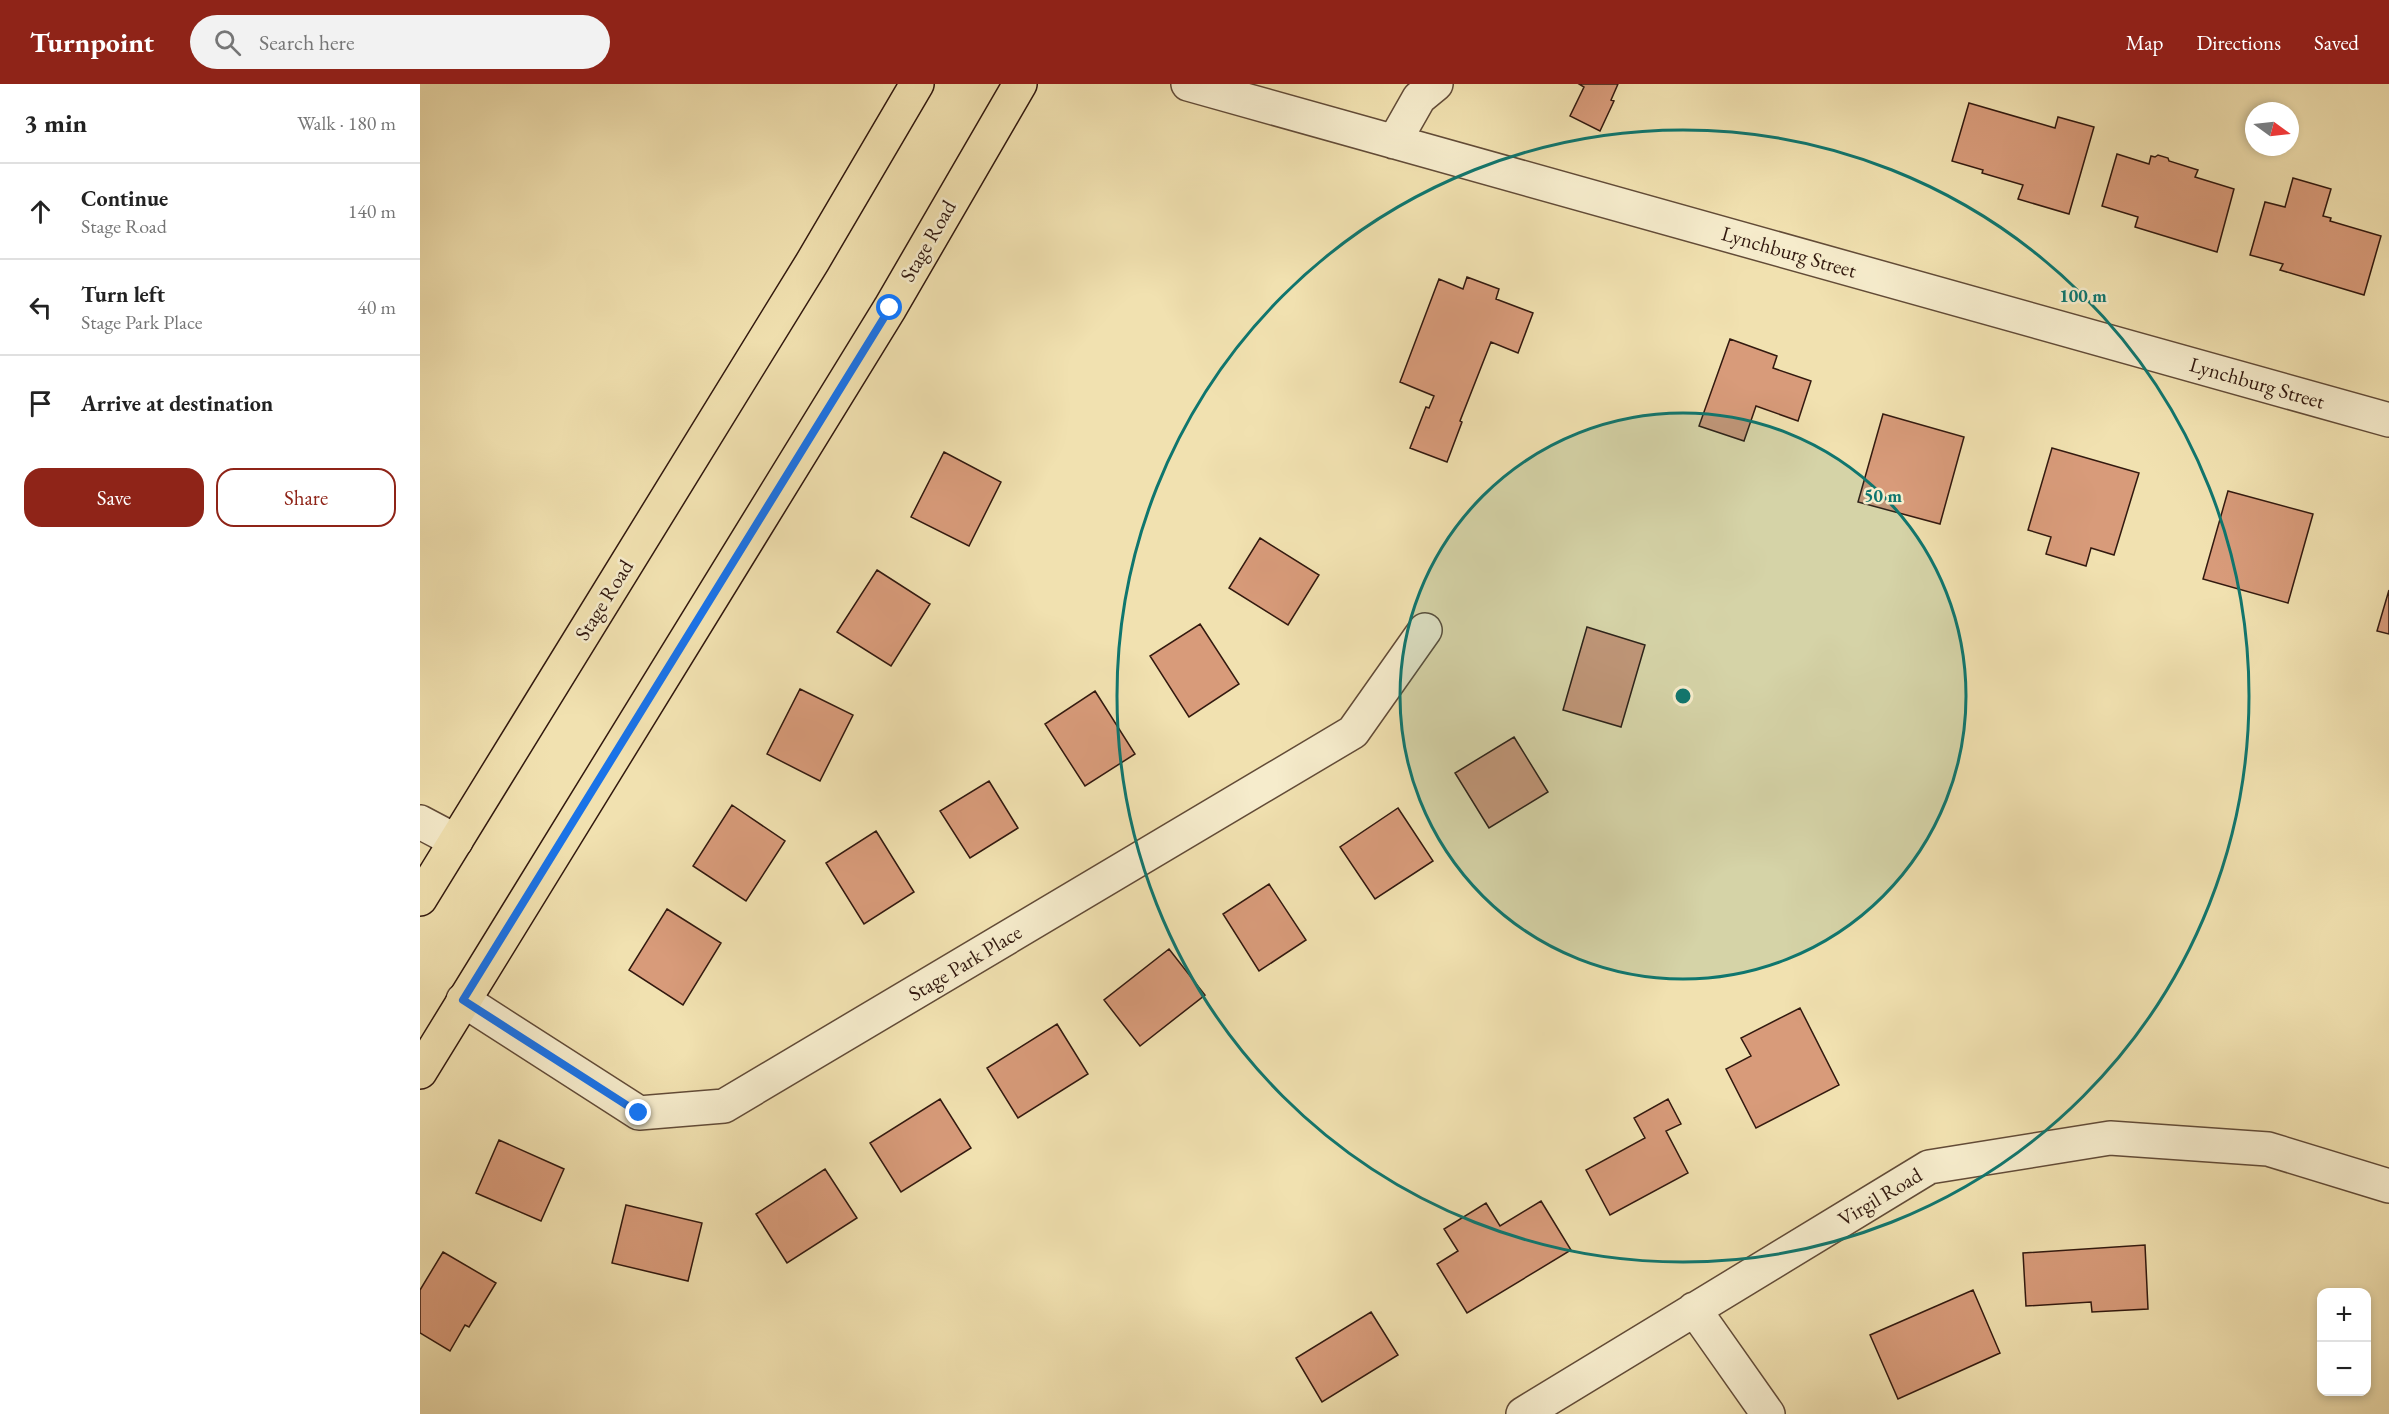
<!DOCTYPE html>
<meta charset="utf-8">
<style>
body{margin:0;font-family:"EB Garamond",serif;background:#f2f2f2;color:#222}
.controls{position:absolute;right:18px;bottom:18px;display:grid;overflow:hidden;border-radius:12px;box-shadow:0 3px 9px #0003}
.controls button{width:54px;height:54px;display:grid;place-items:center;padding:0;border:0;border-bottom:2px solid #e0e0e0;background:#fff;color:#222;font:30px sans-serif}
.compass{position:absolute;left:1825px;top:18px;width:54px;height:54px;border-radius:50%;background:#fff;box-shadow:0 3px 9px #0003;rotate:105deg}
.stop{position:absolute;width:18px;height:18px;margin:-14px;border:4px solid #1a73e8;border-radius:50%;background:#fff}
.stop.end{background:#1a73e8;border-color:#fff;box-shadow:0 2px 6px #0008}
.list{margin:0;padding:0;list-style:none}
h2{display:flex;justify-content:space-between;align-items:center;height:78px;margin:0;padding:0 24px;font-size:26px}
h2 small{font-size:20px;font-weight:400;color:#767676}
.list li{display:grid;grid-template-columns:39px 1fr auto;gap:18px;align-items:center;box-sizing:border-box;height:96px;padding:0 24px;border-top:2px solid #e0e0e0}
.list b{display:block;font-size:22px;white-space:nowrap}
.list p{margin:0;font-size:20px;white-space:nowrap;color:#767676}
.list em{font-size:20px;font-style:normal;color:#767676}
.actions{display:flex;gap:12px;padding:18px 24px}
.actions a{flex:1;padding:14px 0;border:2px solid #8f2418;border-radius:18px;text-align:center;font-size:21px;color:#8f2418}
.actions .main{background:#8f2418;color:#fff}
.icon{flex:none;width:33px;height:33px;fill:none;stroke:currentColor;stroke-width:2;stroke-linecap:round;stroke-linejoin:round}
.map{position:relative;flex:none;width:1969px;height:1330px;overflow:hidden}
header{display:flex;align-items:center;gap:36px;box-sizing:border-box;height:84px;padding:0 30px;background:#8f2418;color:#fff}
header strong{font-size:28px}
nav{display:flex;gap:33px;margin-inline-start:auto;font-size:21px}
.search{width:420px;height:54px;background:#f2f2f2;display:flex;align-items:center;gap:15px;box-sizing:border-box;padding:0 21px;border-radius:33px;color:#767676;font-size:22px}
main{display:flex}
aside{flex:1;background:#fff}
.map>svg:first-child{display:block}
.building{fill:#d89b7a;stroke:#32190f;stroke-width:1.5}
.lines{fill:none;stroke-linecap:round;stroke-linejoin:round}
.minor-casing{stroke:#624b37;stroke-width:36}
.major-casing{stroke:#32190f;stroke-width:36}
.minor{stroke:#f6eccc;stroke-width:33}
.major{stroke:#f1e1b0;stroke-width:33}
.route{stroke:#1a73e8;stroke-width:8}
.ring{fill:none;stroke:#0f766e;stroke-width:3}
.labels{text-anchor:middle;stroke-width:5;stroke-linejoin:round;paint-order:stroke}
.street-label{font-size:21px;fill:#32190f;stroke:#f6eccc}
.centre{fill:#0f766e;stroke:#f6eccc;stroke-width:3}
.ring-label{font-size:18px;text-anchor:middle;font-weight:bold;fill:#0f766e;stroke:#f6eccc;stroke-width:5;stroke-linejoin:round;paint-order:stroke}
</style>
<header>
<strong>Turnpoint</strong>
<div class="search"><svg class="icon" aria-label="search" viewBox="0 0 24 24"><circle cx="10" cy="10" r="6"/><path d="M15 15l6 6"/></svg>Search here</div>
<nav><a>Map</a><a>Directions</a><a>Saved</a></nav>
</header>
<main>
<aside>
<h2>3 min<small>Walk · 180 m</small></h2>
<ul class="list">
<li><svg class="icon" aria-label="ahead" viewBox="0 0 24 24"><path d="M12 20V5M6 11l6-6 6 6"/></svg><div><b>Continue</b><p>Stage Road</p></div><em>140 m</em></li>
<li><svg class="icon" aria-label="left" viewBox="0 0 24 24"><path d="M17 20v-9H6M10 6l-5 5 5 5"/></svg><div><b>Turn left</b><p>Stage Park Place</p></div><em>40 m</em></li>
<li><svg class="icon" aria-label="arrive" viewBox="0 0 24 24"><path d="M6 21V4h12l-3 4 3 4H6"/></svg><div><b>Arrive at destination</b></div></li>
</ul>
<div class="actions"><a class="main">Save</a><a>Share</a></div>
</aside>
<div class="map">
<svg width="1969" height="1330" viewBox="0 0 1969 1330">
<rect width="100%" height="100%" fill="#f1e1b0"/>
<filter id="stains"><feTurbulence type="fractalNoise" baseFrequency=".00333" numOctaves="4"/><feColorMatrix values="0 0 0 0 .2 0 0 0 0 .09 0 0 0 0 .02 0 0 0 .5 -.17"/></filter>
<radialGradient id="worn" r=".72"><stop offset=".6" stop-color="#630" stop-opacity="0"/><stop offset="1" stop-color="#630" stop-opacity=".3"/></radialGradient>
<path class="building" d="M1198 0 1191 16 1194 17 1180 47 1150 32 1164 3 1159 0Z
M1549 19 1635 44 1638 33 1674 43 1649 130 1598 115 1603 101 1562 89 1563 86 1532 77Z
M1697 70 1729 80 1731 72 1735 73 1738 71 1748 74 1749 77 1778 86 1775 93 1814 105 1797 168 1715 143 1718 133 1682 122Z
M1873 94 1911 105 1903 132 1911 134 1910 137 1961 152 1944 211 1860 186 1863 180 1830 171 1845 118 1865 123Z
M1047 193 1079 205 1076 215 1113 229 1098 269 1071 258 1040 337 1042 338 1027 378 990 364 1006 323 1009 324 1014 312 980 298 1019 195 1043 205Z
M1310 255 1357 272 1353 284 1391 297 1378 337 1336 322 1324 357 1279 342Z
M1463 330 1544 353 1520 440 1438 418Z
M1632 364 1719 389 1694 471 1671 464 1666 482 1626 470 1631 453 1608 446Z
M524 368 581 398 549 462 491 433Z
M1808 407 1893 430 1868 519 1783 495Z
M840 454 899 491 868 541 809 504Z
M457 486 510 520 471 582 417 548Z
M1969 506V550L1957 547Z
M780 540 819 600 769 633 730 572Z
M1167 543 1225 561 1201 643 1143 626Z
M380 605 433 631 400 697 347 670Z
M675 607 715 670 665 702 625 640Z
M1094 653 1128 708 1069 744 1035 689Z
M569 697 598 744 550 774 520 727Z
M312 721 365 757 326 817 273 782Z
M978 724 1013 777 955 815 920 763Z
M456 747 494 808 444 840 406 779Z
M849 800 886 856 839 887 803 830Z
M247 825 301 859 263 921 209 886Z
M749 865 785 911 720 962 684 916Z
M1380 924 1419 1001 1336 1044 1306 985 1331 972 1321 954Z
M637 940 668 990 598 1034 567 984Z
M520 1015 551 1064 481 1108 450 1059Z
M1248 1015 1261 1040 1246 1047 1268 1089 1190 1131 1166 1086 1225 1054 1214 1034Z
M79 1056 144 1085 121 1137 56 1109Z
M405 1085 437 1134 367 1179 336 1130Z
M1121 1117 1151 1166 1047 1229 1017 1180 1038 1167 1024 1145 1066 1119 1080 1142Z
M206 1121 282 1139 268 1197 192 1179Z
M1725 1161 1728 1225 1672 1228 1671 1218 1606 1222 1603 1169Z
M23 1168 76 1199 49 1243 45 1241 30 1267 0 1249V1206Z
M1553 1206 1580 1269 1478 1315 1450 1251Z
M951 1228 978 1271 902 1318 876 1274Z"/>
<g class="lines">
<g class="minor-casing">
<path id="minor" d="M768 0 1969 336
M974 58 999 14 1016 0
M0 738 36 757
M43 916 219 1029 304 1022 933 648 1005 546
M1274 1225 1348 1330
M1103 1330 1509 1083 1690 1054 1848 1065 1969 1102"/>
</g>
<g class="major-casing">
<path id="major" d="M0 815 393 177 497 0
M0 988 470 224 600 0"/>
</g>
<use href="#minor" class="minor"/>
<use href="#major" class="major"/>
</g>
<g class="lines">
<path class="route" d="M219 1029 43 916 470 224"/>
</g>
<circle cx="1263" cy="612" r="283" fill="#0f766e" fill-opacity=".12"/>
<g class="ring">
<circle cx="1263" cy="612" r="283"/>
<circle cx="1263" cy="612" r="566"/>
</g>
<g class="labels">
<g class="street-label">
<text transform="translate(508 157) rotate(-60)" y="7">Stage Road</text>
<text transform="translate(1369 168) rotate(16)" y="7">Lynchburg Street</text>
<text transform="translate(1837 299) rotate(16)" y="7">Lynchburg Street</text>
<text transform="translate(184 516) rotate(-58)" y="7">Stage Road</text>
<text transform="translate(545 879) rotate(-31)" y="7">Stage Park Place</text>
<text transform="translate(1460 1113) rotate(-31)" y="7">Virgil Road</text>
</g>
</g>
<circle cx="1263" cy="612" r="9" class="centre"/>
<g class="ring-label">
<text x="1663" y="218">100 m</text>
<text x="1463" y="418">50 m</text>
</g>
<rect width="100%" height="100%" filter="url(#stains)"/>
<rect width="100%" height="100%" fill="url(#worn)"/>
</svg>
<div class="controls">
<button>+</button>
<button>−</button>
</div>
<svg class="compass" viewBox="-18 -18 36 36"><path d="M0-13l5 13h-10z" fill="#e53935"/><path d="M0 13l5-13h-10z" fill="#767676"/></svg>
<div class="stop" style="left:470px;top:224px"></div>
<div class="stop end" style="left:219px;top:1029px"></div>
</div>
</main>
